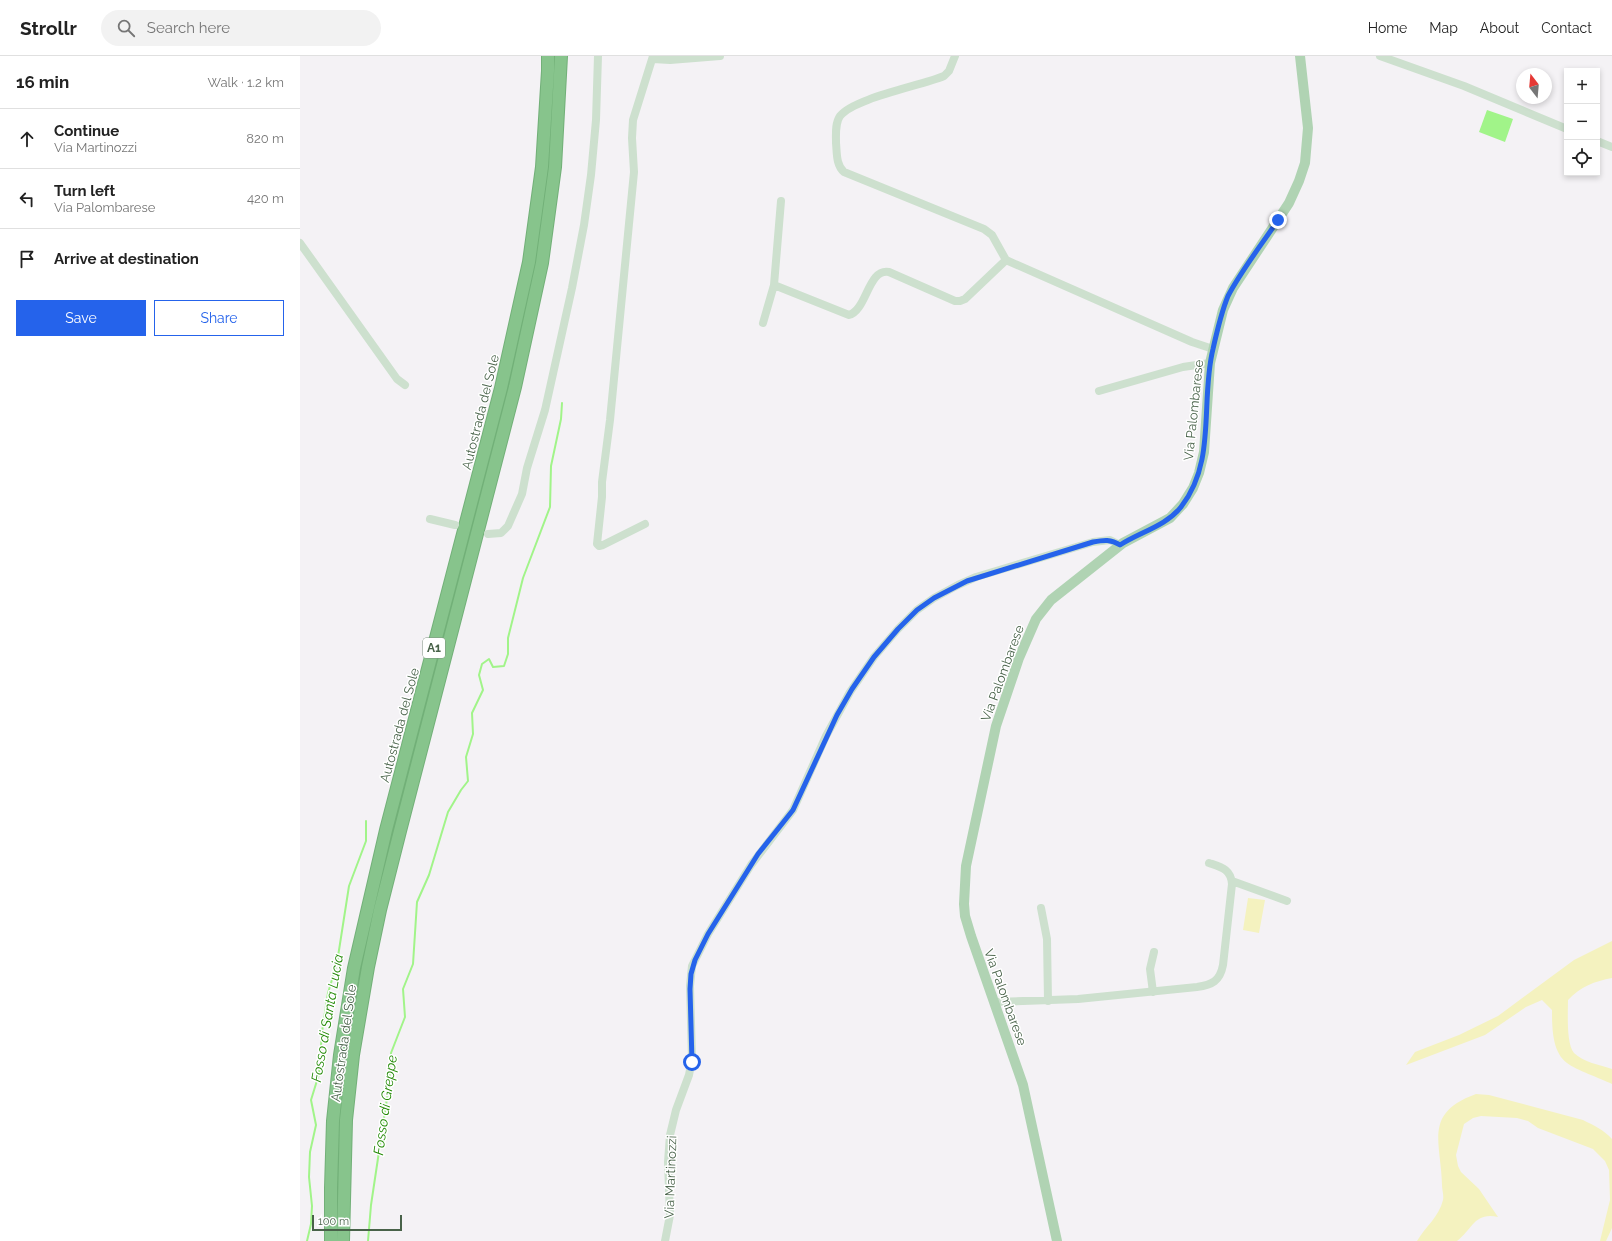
<!DOCTYPE html>
<meta charset="utf-8">
<style>
body{margin:0;font-family:Raleway,sans-serif;background:#f2f2f2;color:#222}
.controls{position:absolute;right:12px;top:12px;display:grid;overflow:hidden;border-radius:0px;box-shadow:0 2px 6px #0003}
.controls button{width:36px;height:36px;display:grid;place-items:center;padding:0;border:0;border-bottom:1px solid #e0e0e0;background:#fff;color:#222;font:20px sans-serif}
.compass{position:absolute;left:1216px;top:12px;width:36px;height:36px;border-radius:50%;background:#fff;box-shadow:0 2px 6px #0003;rotate:344deg}
.scale{position:absolute;left:12px;bottom:10px;width:90px;box-sizing:border-box;padding-left:4px;border:2px solid #486249;border-top:0;font-size:11px;line-height:14px;white-space:nowrap;color:#486249;-webkit-text-stroke:3px #fff;paint-order:stroke}
.stop{position:absolute;width:12px;height:12px;margin:-9px;border:3px solid #2563eb;border-radius:50%;background:#fff}
.stop.end{background:#2563eb;border-color:#fff;box-shadow:0 1px 4px #0008}
.list{margin:0;padding:0;list-style:none}
h2{display:flex;justify-content:space-between;align-items:center;height:52px;margin:0;padding:0 16px;font-size:17px}
h2 small{font-size:13px;font-weight:400;color:#767676}
.list li{display:grid;grid-template-columns:26px 1fr auto;gap:12px;align-items:center;box-sizing:border-box;height:60px;padding:0 16px;border-top:1px solid #e0e0e0}
.list b{display:block;font-size:15px;white-space:nowrap}
.list p{margin:0;font-size:13px;white-space:nowrap;color:#767676}
.list em{font-size:13px;font-style:normal;color:#767676}
.actions{display:flex;gap:8px;padding:12px 16px}
.actions a{flex:1;padding:9px 0;border:1px solid #2563eb;border-radius:0px;text-align:center;font-size:14px;color:#2563eb}
.actions .main{background:#2563eb;color:#fff}
.icon{flex:none;width:22px;height:22px;fill:none;stroke:currentColor;stroke-width:2;stroke-linecap:round;stroke-linejoin:round}
.map{position:relative;flex:none;width:1312px;height:1185px;overflow:hidden}
header{display:flex;align-items:center;gap:24px;box-sizing:border-box;height:56px;padding:0 20px;background:#fff;border-bottom:1px solid #e0e0e0}
header strong{font-size:19px}
nav{display:flex;gap:22px;margin-inline-start:auto;font-size:14px}
.search{width:280px;height:36px;background:#f2f2f2;display:flex;align-items:center;gap:10px;box-sizing:border-box;padding:0 14px;border-radius:22px;color:#767676;font-size:15px}
main{display:flex}
aside{flex:1;background:#fff}
.map>svg:first-child{display:block}
.green{fill:#f4f2bf}
.water{fill:#a1f489}
.lines{fill:none;stroke-linecap:round;stroke-linejoin:round}
.stream{stroke:#a1f489;stroke-width:2}
.highway-casing{stroke:#72b078;stroke-width:14}
.minor{stroke:#cde0ce;stroke-width:8}
.major{stroke:#b0d3b3;stroke-width:10}
.highway{stroke:#87c48c;stroke-width:12}
.route{stroke:#2563eb;stroke-width:5}
.labels{text-anchor:middle;stroke-width:3;stroke-linejoin:round;paint-order:stroke}
.shield{fill:#fff;stroke:#7f9180;stroke-width:1}
.shield-label{font-size:12px;font-weight:bold;fill:#486249}
.street-label{font-size:13px;fill:#486249;stroke:#fff}
.water-label{font-size:14px;font-style:italic;fill:#228905;stroke:#fff}
</style>
<header>
<strong>Strollr</strong>
<div class="search"><svg class="icon" aria-label="search" viewBox="0 0 24 24"><circle cx="10" cy="10" r="6"/><path d="M15 15l6 6"/></svg>Search here</div>
<nav><a>Home</a><a>Map</a><a>About</a><a>Contact</a></nav>
</header>
<main>
<aside>
<h2>16 min<small>Walk · 1.2 km</small></h2>
<ul class="list">
<li><svg class="icon" aria-label="ahead" viewBox="0 0 24 24"><path d="M12 20V5M6 11l6-6 6 6"/></svg><div><b>Continue</b><p>Via Martinozzi</p></div><em>820 m</em></li>
<li><svg class="icon" aria-label="left" viewBox="0 0 24 24"><path d="M17 20v-9H6M10 6l-5 5 5 5"/></svg><div><b>Turn left</b><p>Via Palombarese</p></div><em>420 m</em></li>
<li><svg class="icon" aria-label="arrive" viewBox="0 0 24 24"><path d="M6 21V4h12l-3 4 3 4H6"/></svg><div><b>Arrive at destination</b></div></li>
</ul>
<div class="actions"><a class="main">Save</a><a>Share</a></div>
</aside>
<div class="map">
<svg width="1312" height="1185" viewBox="0 0 1312 1185">
<rect width="100%" height="100%" fill="#f4f2f5"/>
<path class="green" d="M948 842 965 844 959 877 943 874Z
M1312 885V922C1295 925 1280 931 1268 944 1268 956 1266 988 1274 997 1283 1006 1300 1009 1312 1013V1028C1300 1022 1276 1014 1267 1007 1252 996 1252 971 1252 954L1242 944 1226 951 1185 979 1106 1009 1115 996 1159 979 1198 960 1274 904Z
M1176 1038 1189 1039 1283 1064C1293 1069 1304 1074 1312 1083V1172L1306 1185H1300L1310 1144 1309 1114 1305 1105 1293 1093 1238 1072 1228 1065 1217 1062 1181 1060 1173 1062 1164 1068 1156 1099 1158 1110 1161 1116 1179 1133 1198 1161C1174 1156 1173 1173 1157 1185H1117C1125 1171 1139 1161 1143 1144 1144 1139 1142 1134 1142 1129 1141 1086 1123 1057 1176 1038Z"/>
<path class="water" d="M1187 54 1213 63 1205 86 1179 76Z"/>
<g class="lines">
<path class="stream" d="M7 1185 11 1168 12 1150 9 1121 10 1096 16 1069 11 1044 19 1018 22 976 28 937 37 907 49 830 66 785V765
M68 1185 71 1149 89 1029 91 997 105 961 103 933 113 908 117 846 129 819 148 756 161 734 168 725 166 701 173 678 172 657 183 634 179 619 182 608 189 603 193 611 204 610 208 598V582L223 522 250 451 251 410 261 363 262 347"/>
<g class="highway-casing">
<path id="highway" d="M31 1185V1132L33 1065 40 999 54 912 86 774 201 332 229 206 242 111 248 15V0
M43 1185 46 1064 53 999 68 911 80 854 100 775 215 331 242 207 255 111 261 0"/>
</g>
<path class="minor" d="M1080 0 1164 30 1267 73
M353 3 370 4 420 0
M1297 85 1312 91
M481 145 474 229 549 259C567 254 568 212 589 216L655 245H660L665 243 706 204 692 179 684 173 544 116C536 109 537 97 536 87 536 78 535 67 540 60 554 42 620 30 644 20L649 15 655 0
M0 187 97 323 105 329
M706 204 892 286 913 293
M463 267 474 229
M799 335 883 311 910 307
M130 463 155 469
M345 468 303 489 299 490 297 488 302 441V426L310 364 334 116 332 82 333 64 353 0
M188 478 201 477 208 470 222 438 227 412 245 354 272 232 284 169 291 119 296 64 298 0
M932 825 987 845
M741 852 747 883 748 945
M853 936 850 913 854 896
M694 946 778 943 897 931C912 929 920 925 923 909L932 828C931 813 921 811 909 807
M365 1185 370 1159 368 1106 370 1079 376 1054 389 1019 392 1003 390 930 392 910 408 878 451 809 493 754 526 680 550 636 574 601 598 573 617 554 634 542 658 529 676 521 793 486 810 484 820 489"/>
<path class="major" d="M757 1185 723 1029 671 880 665 860 664 848 666 810 696 670 719 602 736 563 751 544 823 487 870 462 883 448 893 432 899 417 904 396 910 307 923 254 933 232 989 147 999 125 1005 107 1008 72 1000 0"/>
<use href="#highway" class="highway"/>
</g>
<g class="lines">
<path class="route" d="M392 1006 390 933 391 918 395 904 408 878 458 798 493 754 537 659 552 633 574 601 598 573 617 554 634 542 667 525 793 486C804 484 811 483 820 489 840 476 866 470 881 451 917 405 900 345 913 293 917 275 921 257 928 240 941 215 962 188 978 164"/>
</g>
<g class="labels">
<rect class="shield" x="123" y="582" width="22" height="20" rx="3"/>
<g class="shield-label">
<text x="134" y="596">A1</text>
</g>
<g class="street-label">
<text transform="translate(893 354) rotate(-84)" y="5">Via Palombarese</text>
<text transform="translate(180 356) rotate(-76)" y="5">Autostrada del Sole</text>
<text transform="translate(702 617) rotate(-70)" y="5">Via Palombarese</text>
<text transform="translate(99 669) rotate(-75)" y="5">Autostrada del Sole</text>
<text transform="translate(706 941) rotate(70)" y="5">Via Palombarese</text>
<text transform="translate(43 987) rotate(-82)" y="5">Autostrada del Sole</text>
<text transform="translate(370 1121) rotate(-88)" y="5">Via Martinozzi</text>
</g>
<g class="water-label">
<text transform="translate(27 962) rotate(-80)" y="5">Fosso di Santa Lucia</text>
<text transform="translate(85 1049) rotate(-82)" y="5">Fosso di Greppe</text>
</g>
</g>
</svg>
<div class="controls">
<button>+</button>
<button>−</button>
<button><svg class="icon" aria-label="locate" viewBox="0 0 24 24"><circle cx="12" cy="12" r="6"/><path d="M12 2v4M12 18v4M2 12h4M18 12h4"/></svg></button>
</div>
<svg class="compass" viewBox="-18 -18 36 36"><path d="M0-13l5 13h-10z" fill="#e53935"/><path d="M0 13l5-13h-10z" fill="#767676"/></svg>
<div class="scale">100 m</div>
<div class="stop" style="left:392px;top:1006px"></div>
<div class="stop end" style="left:978px;top:164px"></div>
</div>
</main>
